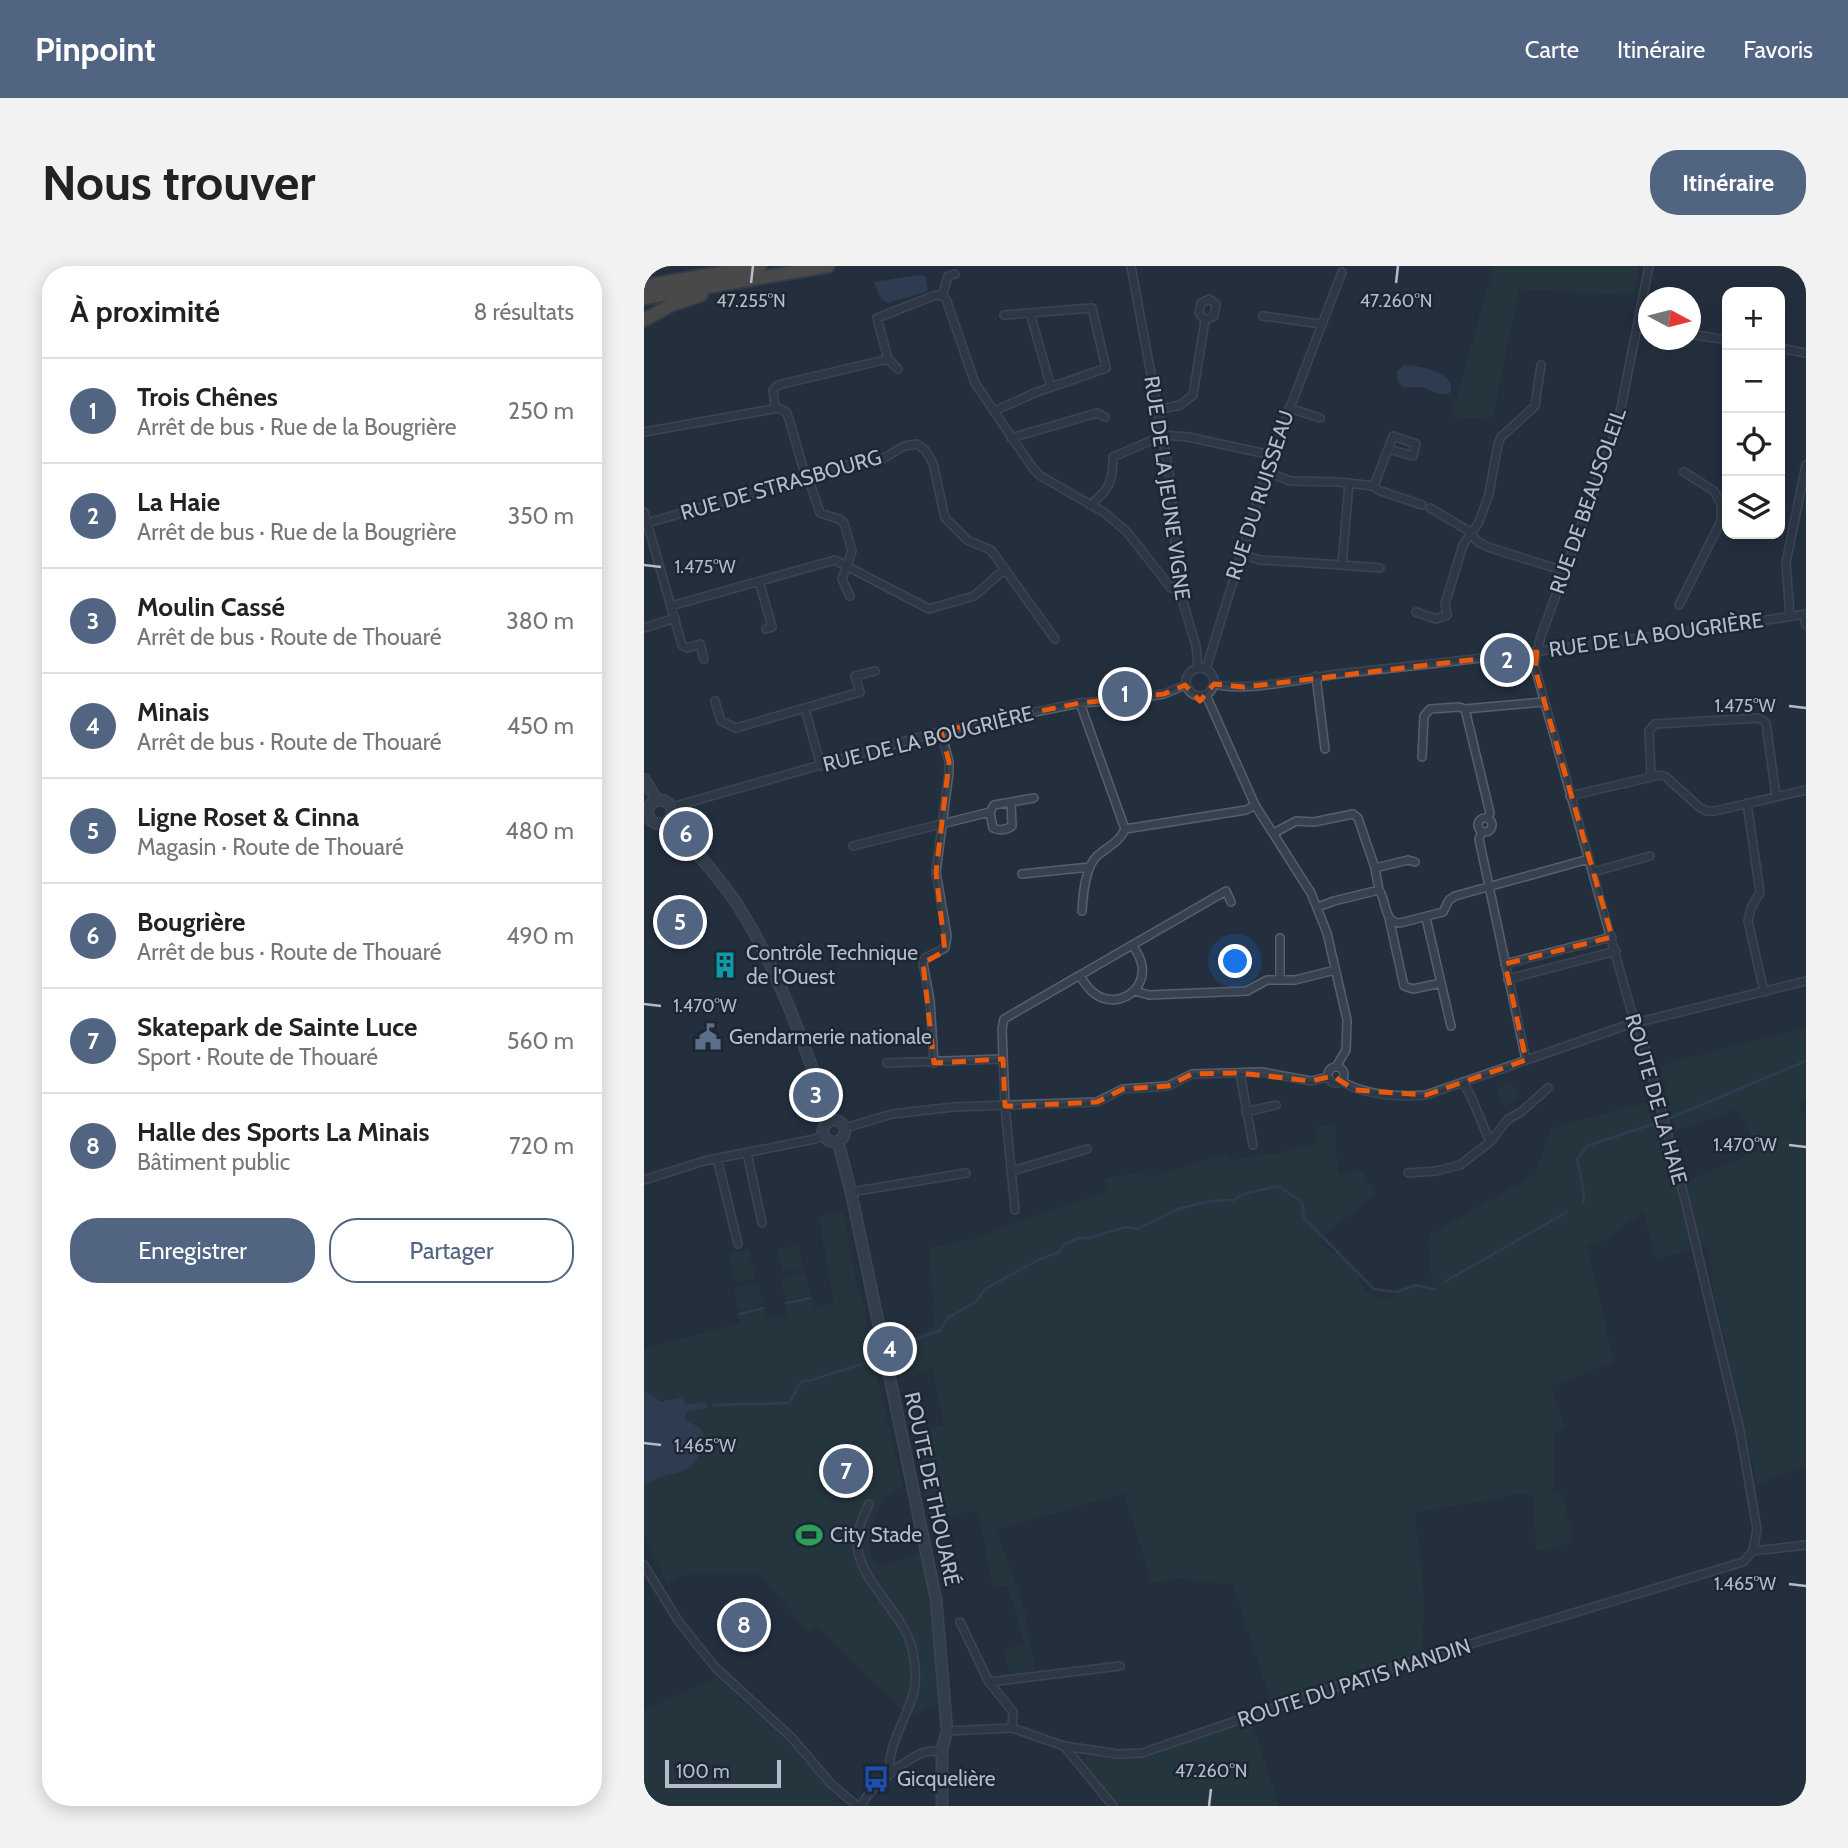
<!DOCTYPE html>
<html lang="fr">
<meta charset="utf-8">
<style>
body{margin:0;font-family:Cabin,sans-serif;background:#f2f2f2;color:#222}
.controls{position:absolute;right:21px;top:21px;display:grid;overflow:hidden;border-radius:14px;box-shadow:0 4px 18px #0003}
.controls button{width:63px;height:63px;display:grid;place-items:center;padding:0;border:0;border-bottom:2px solid #e0e0e0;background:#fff;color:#222;font:35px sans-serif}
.compass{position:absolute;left:994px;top:21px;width:63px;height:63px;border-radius:50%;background:#fff;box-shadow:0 4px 18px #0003;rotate:97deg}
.scale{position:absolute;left:21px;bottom:18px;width:116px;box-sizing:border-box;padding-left:7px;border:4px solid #b4bcc9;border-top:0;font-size:19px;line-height:24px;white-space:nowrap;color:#b4bcc9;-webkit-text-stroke:5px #1d2633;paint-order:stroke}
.you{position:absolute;left:592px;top:696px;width:24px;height:24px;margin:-18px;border:5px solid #fff;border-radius:50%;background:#1a73e8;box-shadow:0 0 0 10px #1a73e833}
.badge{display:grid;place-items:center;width:46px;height:46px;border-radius:50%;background:#516482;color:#fff;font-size:23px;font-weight:700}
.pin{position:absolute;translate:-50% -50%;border:4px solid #fff;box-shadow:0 2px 7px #0006}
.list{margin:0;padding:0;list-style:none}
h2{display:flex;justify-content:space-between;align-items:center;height:91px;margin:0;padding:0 28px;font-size:30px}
h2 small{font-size:23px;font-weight:400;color:#767676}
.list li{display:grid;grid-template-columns:46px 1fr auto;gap:21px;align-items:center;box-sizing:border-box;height:105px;padding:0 28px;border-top:2px solid #e0e0e0}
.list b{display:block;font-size:26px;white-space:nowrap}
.list p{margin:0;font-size:23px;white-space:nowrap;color:#767676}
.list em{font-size:23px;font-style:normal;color:#767676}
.actions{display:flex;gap:14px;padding:21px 28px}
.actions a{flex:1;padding:16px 0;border:2px solid #516482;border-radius:28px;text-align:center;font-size:24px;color:#516482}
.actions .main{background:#516482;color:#fff}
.icon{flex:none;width:38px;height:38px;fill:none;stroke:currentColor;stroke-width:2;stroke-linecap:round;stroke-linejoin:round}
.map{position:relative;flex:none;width:1162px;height:1540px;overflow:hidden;border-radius:28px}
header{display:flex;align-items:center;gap:42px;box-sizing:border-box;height:98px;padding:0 35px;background:#516482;color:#fff}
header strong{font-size:33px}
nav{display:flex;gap:38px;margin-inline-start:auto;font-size:24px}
.intro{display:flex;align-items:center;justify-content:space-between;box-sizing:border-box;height:168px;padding:0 42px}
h1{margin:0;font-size:49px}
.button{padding:18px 32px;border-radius:28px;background:#516482;color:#fff;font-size:24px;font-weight:700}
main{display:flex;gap:42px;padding:0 42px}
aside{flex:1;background:#fff;border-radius:28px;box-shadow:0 4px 18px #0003}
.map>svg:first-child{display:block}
.green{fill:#263c3f}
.water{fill:#394c67}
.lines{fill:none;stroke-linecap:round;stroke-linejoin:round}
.stream{stroke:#394c67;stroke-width:2.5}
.street-casing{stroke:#565f6c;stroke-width:10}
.secondary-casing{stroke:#565f6c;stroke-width:13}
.highway-casing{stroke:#434c59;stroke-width:16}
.street{stroke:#38414e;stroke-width:7}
.secondary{stroke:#465061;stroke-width:10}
.highway{stroke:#746855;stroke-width:12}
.marked{fill:none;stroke:#e8590c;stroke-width:5;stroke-dasharray:14 9;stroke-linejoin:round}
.ticks{fill:none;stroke:#b4bcc9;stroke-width:2.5}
.labels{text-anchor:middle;stroke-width:5;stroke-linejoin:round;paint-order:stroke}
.street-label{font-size:21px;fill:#b4bcc9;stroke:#1d2633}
.poi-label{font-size:21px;fill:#b4bcc9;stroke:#1d2633;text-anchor:start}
.ticks-label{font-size:18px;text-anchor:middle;fill:#b4bcc9;stroke:#1d2633;stroke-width:5;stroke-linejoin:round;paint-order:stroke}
</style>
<header>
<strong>Pinpoint</strong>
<nav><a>Carte</a><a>Itinéraire</a><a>Favoris</a></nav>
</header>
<div class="intro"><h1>Nous trouver</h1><a class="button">Itinéraire</a></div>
<main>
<aside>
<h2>À proximité<small>8 résultats</small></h2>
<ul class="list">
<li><span class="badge">1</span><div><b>Trois Chênes</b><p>Arrêt de bus · Rue de la Bougrière</p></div><em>250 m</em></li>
<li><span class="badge">2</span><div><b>La Haie</b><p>Arrêt de bus · Rue de la Bougrière</p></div><em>350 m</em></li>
<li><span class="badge">3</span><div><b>Moulin Cassé</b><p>Arrêt de bus · Route de Thouaré</p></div><em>380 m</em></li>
<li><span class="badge">4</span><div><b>Minais</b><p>Arrêt de bus · Route de Thouaré</p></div><em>450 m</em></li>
<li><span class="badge">5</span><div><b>Ligne Roset &amp; Cinna</b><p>Magasin · Route de Thouaré</p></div><em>480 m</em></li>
<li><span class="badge">6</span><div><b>Bougrière</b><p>Arrêt de bus · Route de Thouaré</p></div><em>490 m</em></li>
<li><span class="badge">7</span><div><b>Skatepark de Sainte Luce</b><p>Sport · Route de Thouaré</p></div><em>560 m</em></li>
<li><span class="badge">8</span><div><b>Halle des Sports La Minais</b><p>Bâtiment public</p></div><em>720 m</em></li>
</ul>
<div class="actions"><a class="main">Enregistrer</a><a>Partager</a></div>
</aside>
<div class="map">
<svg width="1162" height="1540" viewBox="0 0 1162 1540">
<rect width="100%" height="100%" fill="#242f3e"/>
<path class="green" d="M850 0H995L991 29 875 23 849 151 807 152Z
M1162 762V832L1154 837 1162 854V1203L1160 1200 1113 1219 1067 1014 1068 1004 1063 980 1013 993 999 946 961 974 943 980 970 1096 907 1120 921 1162 909 1166V1227L918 1228 929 1275 910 1282 892 1284 890 1232 880 1227 771 1247 780 1335 778 1400 631 1448 589 1319 534 1312 508 1317 480 1227 352 1264 380 1341 391 1405 366 1408 360 1384 380 1377 364 1320 349 1322 334 1244 287 1254 267 1166 300 1159 288 1101 256 1116 250 1079 291 1060 285 982 335 972 371 956 464 925 461 913 500 905 502 912 583 888 585 894 634 887 672 877 673 860H691L694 908 718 905 732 928 682 968 679 967 674 976 708 1000 721 1025 742 1034 769 1021 788 1024 785 969 890 909 908 862 1007 835 1012 859 1032 919 1116 885 1093 843 1030 865 1028 846 1016 799Z
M866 815 876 832 860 841 853 828 856 827 854 823Z
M199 944 212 1017 220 1038 226 1083 259 1220 239 1232 226 1261 225 1277 226 1289 233 1299H243L276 1287C285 1337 295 1386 293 1437L269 1449 259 1445 173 1360 164 1367 115 1307H44L23 1318 0 1271V1083L96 1057 94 1047 119 1041 122 1052 143 1049 141 1037 167 1030 170 1042 190 1037 175 951Z
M154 979 159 1002 138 1006 133 983Z
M105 983 111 1012 91 1016 85 987Z
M161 1007 166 1029 141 1034 137 1013Z
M114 1017 118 1039 94 1044 90 1022Z
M73 1412 146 1478 198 1540H0V1444Z
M608 1456 635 1540H473L443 1503 440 1491 446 1489 484 1492 507 1489Z"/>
<path class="water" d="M276 9 281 10 284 25 244 37 237 33 230 16Z
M760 99C776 100 797 104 807 117V126C794 133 789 123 777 121 771 121 764 122 758 121L753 114V106Z
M0 1124 17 1136 38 1131 42 1139 62 1136V1142L42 1146 41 1154 56 1162 60 1170C52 1220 26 1198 0 1221Z"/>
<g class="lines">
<path class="stream" d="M1026 852 1162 795
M939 937 940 927 933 893 943 880 1015 856
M802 1015 923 946
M142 1037 166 1032
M95 1048 119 1042
M252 1080 297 1064 303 1052 332 1036 341 1023 396 993 416 986 420 978 435 972H444L482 961 493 963 534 943 566 935 590 934 600 928 634 920 658 936 660 952 730 1023 752 1026 772 1019 790 1023
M171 1113 218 1098
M69 1139 145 1137 157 1116 168 1114"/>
<g class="street-casing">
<path id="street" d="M487 0 525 206 535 323 552 380 554 401
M311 8 304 10 298 30 302 33 331 117 388 201 395 209 461 247 483 266 527 322 535 323
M386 47 407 121
M619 50 677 58
M994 61 1004 62
M1046 68 1083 74
M1136 82 1162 87
M254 103 244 93 233 52 292 29 298 30
M131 141 129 124 134 119 244 93
M645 142 676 152
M514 144 536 139 549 129 561 54 555 47 557 37 565 33 572 38 570 50 561 54
M350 145 393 126 462 102 448 42 360 49
M0 166 135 142 142 146 145 153 162 212
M367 172 453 147 461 151
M623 206 646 215 695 216 730 220
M164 211 176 247 195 253 200 257 208 285 198 313 206 330
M705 217 698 299 736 302
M730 220 749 170 772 178 769 190 745 183
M730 220 734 224 778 239
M446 239C465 224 469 216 469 191L520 169 544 171 628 189
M786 242 825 265 834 276 844 281 920 305
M0 246 38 379 43 382 56 378 60 393
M0 258 215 196 235 195 260 180 273 178 281 184 289 197 301 252 323 274 347 284 411 373
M596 288 616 294 698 299
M115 315 128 361 122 363
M1035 339 1077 255V238L1070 225 1040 206
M27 340 191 294 285 343 330 330 361 303
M772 346 792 353 803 349 801 338 819 279 835 256 845 228 854 178 857 171 891 140 897 99
M1160 348 1162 359
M1146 350 1142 297 1162 199
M0 362 31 352
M542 416a14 14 0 1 1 28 0a14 14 0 1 1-28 0Z
M562 403 628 189 698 6
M672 410 681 483
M570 418C603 427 666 411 702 407 856 391 1009 372 1162 348
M562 429 611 539 667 627 683 667 703 754 702 784 692 801
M71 435 77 455 92 462 216 426 211 410 231 405
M436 437 481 563C475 577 463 581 453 590 441 601 439 629 438 645
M161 443 177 500
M821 443 846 547 844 552
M778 491 780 450 786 443 815 441 821 443 900 436
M1007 509 1005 465 1011 458 1115 452 1122 457 1132 530
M926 530 1016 509 1022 511 1055 541 1063 545H1071L1162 524
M1103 537 1116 626 1107 642 1104 655 1120 726
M28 541 297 465 436 437 488 433 520 428 541 419
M346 546 349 562C356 565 362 564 368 560L367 536
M0 551 5 549
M834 559a7 7 0 1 1 14 0a7 7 0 1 1-14 0Z
M481 563 602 544 611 539
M838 565 835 573 882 794
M630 567 652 555 670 556 709 548 714 552 731 602 735 624
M209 580 346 546 350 539 390 532
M731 602 764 594 771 596
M949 606 1006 590
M378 608 446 601
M674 641 690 635 735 624C743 635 739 656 756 657L799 646 805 634 811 630 945 593
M745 652 760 720 769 723 797 717
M782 652 807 760
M636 672V714
M861 698 968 671
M436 710C440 716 444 723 450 727 471 744 502 726 498 700 497 692 493 686 489 680
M864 713 972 685
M491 725 505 729 603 725 623 714H651L691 704
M243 797 359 793
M290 797 286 735 279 697 281 692 301 682 303 670 292 606 305 506V496L297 465
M684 809a8 8 0 1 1 16 0a8 8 0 1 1-16 0Z
M596 807 609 879
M697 815C722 830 754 831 782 829L983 759 1162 715
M819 817 826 828 846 876
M602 846 632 839
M201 862 248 848 309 841 453 836 479 823 524 820 548 808 618 806 667 815 684 811
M103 887 118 957
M73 892 94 978
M368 905 443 883
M764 907 792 905 816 899 846 876 864 853 877 846 904 822
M0 914 60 895 171 873 179 869
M207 926 322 907
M371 944 361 840 358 763 360 753 582 625 587 636
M225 1238C220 1249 214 1260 213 1273 210 1311 259 1345 268 1382 271 1396 273 1411 270 1425 266 1446 238 1489 248 1506
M1109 1285 1162 1279
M0 1299 35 1356 71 1401 148 1472 187 1518 212 1539
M316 1356 345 1416 369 1446 368 1462
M345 1416 476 1400
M303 1465 368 1462 420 1480 474 1488 498 1487 750 1401 1099 1296 1109 1285 1113 1263 1096 1165 1042 938 998 771 987 744 890 398 897 370 973 162 1005 0
M420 1480 469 1540
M217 1540C225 1522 263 1492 281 1486 287 1485 293 1485 298 1484"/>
</g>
<g class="secondary-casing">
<path id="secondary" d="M0 513 13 534
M4 546a12 12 0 1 1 24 0a12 12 0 1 1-24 0Z
M24 556C48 582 73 608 93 638 134 702 162 783 187 855
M179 865a11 11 0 1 1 22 0a11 11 0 1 1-22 0Z
M194 876 207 926 292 1333 303 1465 298 1484V1540"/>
</g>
<g class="highway-casing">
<path id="highway" d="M0 20 116 0
M0 32 184 0
M0 54 27 39 57 29"/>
</g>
<use href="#street" class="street"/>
<use href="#secondary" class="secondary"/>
<use href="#highway" class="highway"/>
</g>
<path d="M0 0H1162V1540H0ZM893 386 891 403 968 671 861 698 882 794 782 829 711 824 689 810 667 815 596 807 548 808 524 820 479 823 453 836 372 840H361L359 793 290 797 279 697 301 685 292 606 305 496 297 465 436 437 520 428 541 419 556 435 570 418 600 421Z" fill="#242f3e" fill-opacity=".55" fill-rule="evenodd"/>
<path class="marked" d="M893 386 891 403 968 671 861 698 882 794 782 829 711 824 689 810 667 815 596 807 548 808 524 820 479 823 453 836 372 840H361L359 793 290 797 279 697 301 685 292 606 305 496 297 465 436 437 520 428 541 419 556 435 570 418 600 421Z"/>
<path class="ticks" d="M107 17 109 0M752 17 754 0M0 299 17 301M1145 440 1162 442M0 738 17 740M1145 879 1162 881M0 1177 17 1179M1145 1318 1162 1320M565 1540 567 1523"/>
<defs>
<g id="building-bare" transform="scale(2.1)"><path d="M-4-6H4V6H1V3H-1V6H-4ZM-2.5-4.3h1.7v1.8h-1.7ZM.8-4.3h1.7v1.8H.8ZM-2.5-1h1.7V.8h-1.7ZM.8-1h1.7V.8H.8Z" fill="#0f9aa8" stroke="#1d2633" stroke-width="2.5" paint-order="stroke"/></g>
<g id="civic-bare" transform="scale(2.1)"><path d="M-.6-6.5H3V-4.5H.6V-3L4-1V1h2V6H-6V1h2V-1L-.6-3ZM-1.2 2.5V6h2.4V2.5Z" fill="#5c6f8a" stroke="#1d2633" stroke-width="2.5" paint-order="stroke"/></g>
<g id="stadium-bare" transform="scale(2.1)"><path d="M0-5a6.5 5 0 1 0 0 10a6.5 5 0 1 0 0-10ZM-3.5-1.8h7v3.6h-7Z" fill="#2e9e5b" stroke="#1d2633" stroke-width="2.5" paint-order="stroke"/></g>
<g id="bus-bare" transform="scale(2.1)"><path d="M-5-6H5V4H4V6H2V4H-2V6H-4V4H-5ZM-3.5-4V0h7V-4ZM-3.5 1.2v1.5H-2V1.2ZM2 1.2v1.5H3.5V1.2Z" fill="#1a4fb4" stroke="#1d2633" stroke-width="2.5" paint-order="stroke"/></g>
</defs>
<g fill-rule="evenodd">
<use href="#building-bare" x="81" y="699"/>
<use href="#civic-bare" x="64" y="771"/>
<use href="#stadium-bare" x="165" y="1269"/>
<use href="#bus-bare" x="232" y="1513"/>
</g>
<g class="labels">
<g class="street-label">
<text transform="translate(137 219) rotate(-16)" y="7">RUE DE STRASBOURG</text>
<text transform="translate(523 222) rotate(82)" y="7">RUE DE LA JEUNE VIGNE</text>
<text transform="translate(616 229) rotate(-72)" y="7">RUE DU RUISSEAU</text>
<text transform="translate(944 235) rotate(-71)" y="7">RUE DE BEAUSOLEIL</text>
<text transform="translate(1012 369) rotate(-8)" y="7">RUE DE LA BOUGRIÈRE</text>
<text transform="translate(284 473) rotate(-14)" y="7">RUE DE LA BOUGRIÈRE</text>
<text transform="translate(1012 833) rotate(74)" y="7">ROUTE DE LA HAIE</text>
<text transform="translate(288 1223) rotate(78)" y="7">ROUTE DE THOUARÉ</text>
<text transform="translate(710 1417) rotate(-18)" y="7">ROUTE DU PATIS MANDIN</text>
</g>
<g class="poi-label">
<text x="102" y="694">Contrôle Technique<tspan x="102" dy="24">de l'Ouest</tspan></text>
<text x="85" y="778">Gendarmerie nationale</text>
<text x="186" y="1276">City Stade</text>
<text x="253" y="1520">Gicquelière</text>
</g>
</g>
<g class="ticks-label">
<text x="107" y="41">47.255°N</text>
<text x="752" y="41">47.260°N</text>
<text x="61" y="307">1.475°W</text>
<text x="1101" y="446">1.475°W</text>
<text x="61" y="746">1.470°W</text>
<text x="1101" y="885">1.470°W</text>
<text x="61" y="1186">1.465°W</text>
<text x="1101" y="1324">1.465°W</text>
<text x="567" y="1511">47.260°N</text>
</g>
</svg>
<div class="controls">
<button>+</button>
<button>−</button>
<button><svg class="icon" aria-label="locate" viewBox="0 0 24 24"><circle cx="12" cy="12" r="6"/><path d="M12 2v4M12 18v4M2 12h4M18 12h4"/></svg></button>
<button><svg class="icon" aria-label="layers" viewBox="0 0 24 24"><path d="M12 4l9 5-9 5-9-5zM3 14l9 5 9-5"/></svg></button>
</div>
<svg class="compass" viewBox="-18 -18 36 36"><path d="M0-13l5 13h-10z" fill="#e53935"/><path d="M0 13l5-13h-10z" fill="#767676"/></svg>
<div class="scale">100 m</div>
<div class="you"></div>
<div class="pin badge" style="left:481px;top:428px">1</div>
<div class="pin badge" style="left:863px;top:394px">2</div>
<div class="pin badge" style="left:172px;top:829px">3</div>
<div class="pin badge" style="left:246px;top:1083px">4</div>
<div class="pin badge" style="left:36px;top:656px">5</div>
<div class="pin badge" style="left:42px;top:568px">6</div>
<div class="pin badge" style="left:202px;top:1205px">7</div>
<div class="pin badge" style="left:100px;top:1359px">8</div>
</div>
</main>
